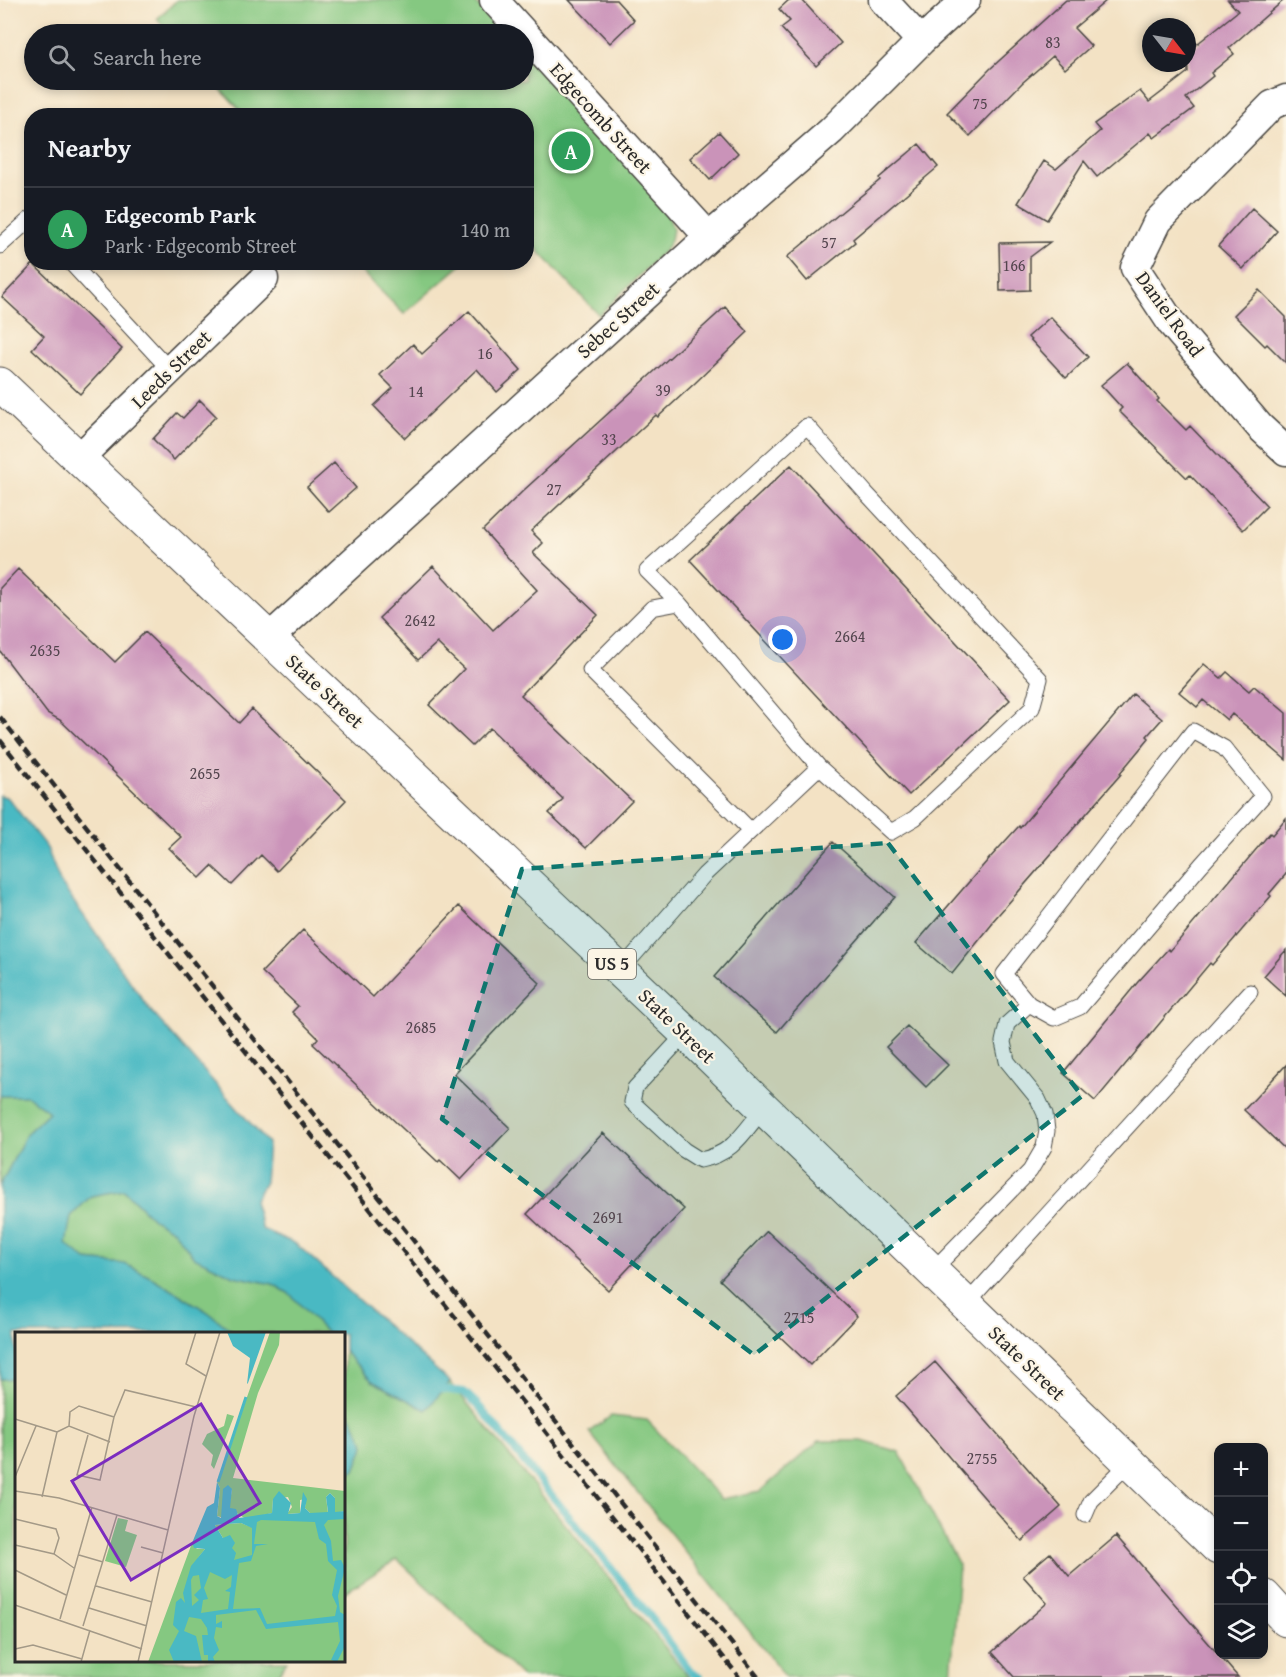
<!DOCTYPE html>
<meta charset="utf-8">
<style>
body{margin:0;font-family:"Gentium Book Plus",serif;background:#242831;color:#f1f3f6}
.controls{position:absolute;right:18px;bottom:18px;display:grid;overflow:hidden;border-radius:12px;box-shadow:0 3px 9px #0003}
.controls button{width:54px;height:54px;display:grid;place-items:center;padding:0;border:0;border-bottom:2px solid #363941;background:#171b24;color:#f1f3f6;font:30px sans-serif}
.compass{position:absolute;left:1142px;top:18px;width:54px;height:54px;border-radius:50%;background:#171b24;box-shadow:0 3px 9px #0003;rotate:121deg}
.you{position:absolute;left:783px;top:640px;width:21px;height:21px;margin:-15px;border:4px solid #fff;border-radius:50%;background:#1a73e8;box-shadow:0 0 0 9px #1a73e833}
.badge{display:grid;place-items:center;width:39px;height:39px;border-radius:50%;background:#db2777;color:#fff;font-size:20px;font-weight:700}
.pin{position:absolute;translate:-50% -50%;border:3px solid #fff;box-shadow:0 2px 6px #0006}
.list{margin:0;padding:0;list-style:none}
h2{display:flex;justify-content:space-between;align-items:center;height:78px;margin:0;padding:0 24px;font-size:26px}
h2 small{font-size:20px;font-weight:400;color:#9ea1a6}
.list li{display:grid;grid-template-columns:39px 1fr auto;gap:18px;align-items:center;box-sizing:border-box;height:84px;padding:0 24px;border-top:2px solid #363941}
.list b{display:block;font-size:22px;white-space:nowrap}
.list p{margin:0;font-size:20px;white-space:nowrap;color:#9ea1a6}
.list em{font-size:20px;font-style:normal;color:#9ea1a6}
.icon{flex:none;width:33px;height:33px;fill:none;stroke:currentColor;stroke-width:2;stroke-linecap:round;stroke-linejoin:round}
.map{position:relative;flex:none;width:1286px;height:1677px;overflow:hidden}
.search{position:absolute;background:#171b24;box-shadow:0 3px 9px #0003;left:24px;top:24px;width:510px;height:66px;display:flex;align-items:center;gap:15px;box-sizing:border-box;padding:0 21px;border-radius:33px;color:#9ea1a6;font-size:22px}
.panel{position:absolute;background:#171b24;box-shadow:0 3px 9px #0003;left:24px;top:108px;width:510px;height:162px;border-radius:24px}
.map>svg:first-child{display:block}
.green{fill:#85c881;stroke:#587a56;stroke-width:1.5}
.water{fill:#4ab9c3;stroke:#3a7277;stroke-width:1.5}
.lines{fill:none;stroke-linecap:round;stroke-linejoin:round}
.stream{stroke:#4ab9c3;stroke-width:8}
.building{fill:#ca93b9}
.lane-casing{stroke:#494642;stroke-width:17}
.street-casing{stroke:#494642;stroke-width:31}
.primary-casing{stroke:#494642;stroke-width:35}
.lane{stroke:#fff;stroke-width:15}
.street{stroke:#fff;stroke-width:28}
.primary{stroke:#fff;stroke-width:33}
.rail{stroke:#2b2b2b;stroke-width:4.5;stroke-dasharray:9 4.5;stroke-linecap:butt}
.marked{fill:#0f766e;fill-opacity:0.2;stroke:#0f766e;stroke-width:4.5;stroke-dasharray:12 8;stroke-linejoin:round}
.labels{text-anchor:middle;stroke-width:4.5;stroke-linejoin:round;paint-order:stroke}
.number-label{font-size:16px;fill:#53454e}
.shield{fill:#fcf5e5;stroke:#6a6863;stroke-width:1.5}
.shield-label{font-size:18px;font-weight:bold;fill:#2b2b2b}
.street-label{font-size:20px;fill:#2b2b2b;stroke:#fcf5e5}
.inset-river{fill:none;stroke:#4ab9c3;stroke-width:3}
.inset-road{fill:none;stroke:#a39987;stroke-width:1.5}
.view{fill:#7b2cbf;fill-opacity:0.15;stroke:#7b2cbf;stroke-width:3}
.inset-edge{fill:none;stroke:#2b2b2b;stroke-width:3}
</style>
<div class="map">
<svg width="1286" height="1677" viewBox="0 0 1286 1677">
<rect width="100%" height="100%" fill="#fcf5e5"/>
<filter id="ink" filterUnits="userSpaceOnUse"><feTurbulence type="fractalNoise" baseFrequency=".0167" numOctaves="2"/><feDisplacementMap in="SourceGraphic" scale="12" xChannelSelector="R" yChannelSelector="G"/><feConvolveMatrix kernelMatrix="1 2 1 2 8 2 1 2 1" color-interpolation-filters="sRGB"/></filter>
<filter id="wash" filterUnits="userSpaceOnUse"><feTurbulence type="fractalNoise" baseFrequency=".008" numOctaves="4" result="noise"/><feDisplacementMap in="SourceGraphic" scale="24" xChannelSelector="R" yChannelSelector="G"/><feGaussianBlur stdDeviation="1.35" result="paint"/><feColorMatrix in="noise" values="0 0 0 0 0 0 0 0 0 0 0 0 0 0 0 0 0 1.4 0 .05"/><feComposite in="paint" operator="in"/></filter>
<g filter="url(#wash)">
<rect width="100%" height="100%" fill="#f3e2c4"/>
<path class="green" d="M177 0H473L505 34H171L157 19Z
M524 54 649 187 668 215 673 229 671 240 666 249 599 315 527 239 526 116 245 115 212 80H524Z
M353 263H463L404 314Z
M0 1096H28L49 1112 27 1133 0 1186Z
M124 1190 153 1219 174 1231 194 1257 234 1276 273 1284 290 1294 327 1333H234L208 1312 154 1279 125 1264 86 1260 65 1244 71 1216 91 1196Z
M344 1351 372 1381 426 1410 450 1382 689 1677H523L397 1559 344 1593V1477L355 1470 365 1444 344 1403Z
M0 1379H16V1660L287 1661 276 1677H0Z
M611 1416 647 1420 721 1499 760 1491 819 1441H862L899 1452 959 1565 951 1677H786L589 1432Z"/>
<path class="water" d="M0 795 8 798 47 848 60 882 150 1010 268 1143 265 1182 254 1201 262 1229 296 1244 450 1382 426 1410 372 1381 344 1351V1334L327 1333 290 1294 273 1284 234 1276 194 1257 174 1231 153 1219 124 1190 91 1196 71 1216 66 1244 86 1260 125 1264 154 1279 208 1312 234 1333 16 1334V1379H0V1186L27 1133 49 1112 28 1096H0Z
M344 1403 365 1444 355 1470 344 1477Z"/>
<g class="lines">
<path class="stream" d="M434 1388 464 1392 478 1405 650 1616 692 1673 699 1677"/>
</g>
<g id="blocks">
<path class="building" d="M569 0H616L634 20 610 43Z
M789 0H802L841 43 816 66 781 28 790 21 779 9Z
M1066 0H1107L1074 28 1091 46 1065 69 1053 56 1022 83 970 136 947 113 990 69Z
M1228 0H1284L1229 48 1234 54 1211 73 1213 76 1186 98 1194 108 1154 138 1150 133 1097 177 1084 161 1047 220 1018 203 1044 161 1056 169 1100 131 1094 124 1140 91 1149 102 1188 72 1187 52 1238 11Z
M719 132 738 153 710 180 690 158Z
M919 144 938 167 853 239 855 242 807 281 787 257 880 180 879 178Z
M1252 208 1277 231 1243 269 1218 246Z
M1050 242 1030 257V290L1000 291 999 243Z
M33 264 122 349 80 394 32 349 44 336 2 297Z
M1259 290 1286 317V363L1267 344 1265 346 1234 315Z
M725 307 748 332 695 383 658 417 656 415 531 531 543 543 533 553 598 615 521 695 632 801 586 848 549 813 563 799 490 728 472 746 429 705 464 669 437 643 418 660 379 618 433 566 493 630 537 590 483 530 524 490Z
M469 311 521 370 497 392 477 369 405 438 374 406 393 388 380 375 413 344 422 354Z
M1050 317 1088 357 1066 378 1028 337Z
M1127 363 1159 399 1157 401 1186 430 1190 426 1267 506 1243 530 1190 475 1187 478 1119 411 1122 408 1101 385Z
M200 400 216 416 174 460 153 439 177 413 183 418Z
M334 463 356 488 329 512 307 487Z
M791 465 1010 700 909 795 690 560Z
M18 569 115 662 145 632 239 723 252 709 346 800 277 871 261 855 232 885 212 866 200 878 169 848 181 837 60 720 47 713 0 651V588Z
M1204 664 1221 678 1227 672 1249 691 1254 686 1286 713V760L1232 714 1227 720 1203 700 1197 707 1179 692Z
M1133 694 1162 719 1147 736 1149 738 1120 773 1121 774 992 922 993 923 952 974 916 943 988 860 1019 826 1020 828Z
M1286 818V874L1269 894 1271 896 1212 965 1210 963 1095 1101 1063 1073 1137 983 1168 949 1170 951 1270 833 1272 835Z
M833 842 895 897 777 1032 714 977Z
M459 906 540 983 454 1074 510 1128 461 1180 440 1160 438 1162 313 1044 318 1038 292 1012 298 1006 262 972 303 930 373 997Z
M1286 950V996L1264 976Z
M907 1026 948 1065 926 1087 886 1047Z
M1286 1065V1150L1244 1110Z
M603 1133 684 1209 608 1290 527 1214Z
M767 1231 857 1316 810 1365 720 1280Z
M935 1362 1061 1507 1022 1541 896 1396Z
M1116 1536 1218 1654 1238 1677H1014L992 1652 1047 1603 1023 1576 1050 1553 1069 1576Z"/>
</g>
</g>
<g filter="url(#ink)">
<use href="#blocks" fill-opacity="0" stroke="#494642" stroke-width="1.5"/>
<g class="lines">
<g class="lane-casing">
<path id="lane" d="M0 246 30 219 32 221
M70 262 170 370
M751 831 590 670 652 608 679 603 819 767
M620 971 704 875 819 767 891 832 915 818 1032 708 1040 679 866 493 807 426 647 571 679 603
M686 1033 635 1088 632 1102 684 1150 700 1160C733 1154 743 1133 763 1109
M932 1271 1030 1171 1044 1147 1047 1131 1045 1114 1038 1099 1007 1061 1003 1042 1007 1024 1029 1004 1004 974 1193 731 1224 748 1263 796 1201 865 1080 1007 1054 1018 1029 1004
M966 1304 1250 992
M1085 1515 1091 1501 1130 1462"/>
</g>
<g class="street-casing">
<path id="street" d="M494 0 709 237
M883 0 921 41
M1286 99 1272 105 1158 221 1135 268 1172 324 1260 427 1286 451
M78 459 264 279
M269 638 709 237 831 131 921 41 966 0"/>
</g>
<g class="primary-casing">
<path id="primary" d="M0 384 686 1033 1218 1548
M1264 1596 1286 1620"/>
</g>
<use href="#lane" class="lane"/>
<use href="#street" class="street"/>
<use href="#primary" class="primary"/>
<path class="rail" d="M0 717 758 1677
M0 740 739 1677"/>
</g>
</g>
<path class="marked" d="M888 843 1082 1096 754 1355 442 1119 522 869Z"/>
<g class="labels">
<g class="number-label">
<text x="1053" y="48">83</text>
<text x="980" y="109">75</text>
<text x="829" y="248">57</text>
<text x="1014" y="271">166</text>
<text x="485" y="359">16</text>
<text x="663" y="396">39</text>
<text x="416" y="397">14</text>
<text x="609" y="445">33</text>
<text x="554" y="495">27</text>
<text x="420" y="626">2642</text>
<text x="850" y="642">2664</text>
<text x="45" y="656">2635</text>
<text x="205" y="779">2655</text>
<text x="421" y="1033">2685</text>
<text x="608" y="1223">2691</text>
<text x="799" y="1323">2715</text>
<text x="982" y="1464">2755</text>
</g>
<rect class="shield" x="588" y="949" width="48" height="30" rx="4.5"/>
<g class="shield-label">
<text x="612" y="970">US 5</text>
</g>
<g class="street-label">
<text transform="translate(601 118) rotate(48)" y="7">Edgecomb Street</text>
<text transform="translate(1170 314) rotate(54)" y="7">Daniel Road</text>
<text transform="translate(618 320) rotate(-42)" y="7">Sebec Street</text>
<text transform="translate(171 369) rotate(-44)" y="7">Leeds Street</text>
<text transform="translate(325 691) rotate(43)" y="7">State Street</text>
<text transform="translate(677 1026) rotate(44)" y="7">State Street</text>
<text transform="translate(1027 1363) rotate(44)" y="7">State Street</text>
</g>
</g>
<g transform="translate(15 1332)">
<rect width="330" height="330" fill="#f3e2c4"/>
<path d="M255 0H265L264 13 243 61 218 146 330 159V179L320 181V166L315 161 311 165 313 181H295L290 176 291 167 285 168V181L272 182 277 175 273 165 258 167 257 181 231 187 214 176 217 157H208L209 186 202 184 205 156 202 150ZM212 82 219 84 199 137 196 133 198 123 187 112 192 102 209 94ZM237 184H330V330H133L177 211 182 217H190L183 226 216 216V206H208L200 193 226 191 236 195ZM103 186 113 188 110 199 122 203 111 235 90 229Z" fill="#85c881"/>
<path d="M251 0 233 51 232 52 235 26 218 14 212 0ZM202 150 205 156 202 184 206 186 208 157 213 153 217 157 215 176 221 177 224 186 257 181 258 167 264 159 276 171 273 182 285 181 288 160 292 167 290 176 295 181 313 180 311 165 315 161 320 166V180L330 179V187L313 188 309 193 316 209 318 229 326 228 330 236 323 264 325 280 330 283V314L322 330 316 328 325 309 323 290 251 297 241 278 201 283V292L207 289V296L201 295 199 306 204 318 198 325 200 330H193V323H189L187 303H193L192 296 186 287 174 285 169 299 181 304 187 330H159L154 318 164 299 158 293 161 270 166 266 170 271 168 261 176 234 190 217 179 216 177 211 192 175 199 171ZM246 188 300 190 304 207 311 212 313 229 322 238 317 263 322 274 320 284 252 292 245 276 218 277 224 231 236 229 241 214 253 212H239L242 190ZM226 191 237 196V223L219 228 221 221 217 216 220 211 215 203 208 206 200 193ZM195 240 210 247 217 243 216 255 210 259 215 260 213 277 186 281 188 268 193 267 189 256ZM184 243 186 256 179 263 184 268 177 274 176 248 178 244Z" fill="#4ab9c3" fill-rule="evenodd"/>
<path class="inset-river" d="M203 150 231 65"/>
<path class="inset-road" d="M181 0 171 32 191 44M0 87 42 100M54 94 55 80 64 74 99 85M42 100 54 94 95 110M73 103 62 143 85 148 99 85 110 58 181 75M0 145 21 94M0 159 44 166 153 198M27 165 42 100M0 187 41 197 44 206 39 222M0 213 39 222 59 236M126 215 148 221M64 223 88 230M0 238 51 263M81 254 137 270M0 273 127 317M74 276 132 294M45 287 77 175M68 294 102 183M0 317 18 313 67 327M66 330 75 298M123 330 179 84 205 0"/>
<path class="view" d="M186 72 245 171 116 248 57 149Z"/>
<rect width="330" height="330" class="inset-edge"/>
</g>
</svg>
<div class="controls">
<button>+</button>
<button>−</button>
<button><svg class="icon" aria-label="locate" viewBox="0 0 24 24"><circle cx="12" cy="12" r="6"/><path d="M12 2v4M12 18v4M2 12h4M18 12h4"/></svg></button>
<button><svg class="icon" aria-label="layers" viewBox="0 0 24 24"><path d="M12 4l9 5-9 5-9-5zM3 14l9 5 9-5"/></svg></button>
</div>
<svg class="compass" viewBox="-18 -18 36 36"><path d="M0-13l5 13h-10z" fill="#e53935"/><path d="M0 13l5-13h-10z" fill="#9ea1a6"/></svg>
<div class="you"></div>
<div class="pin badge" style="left:571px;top:151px;background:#2e9e5b">A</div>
<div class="search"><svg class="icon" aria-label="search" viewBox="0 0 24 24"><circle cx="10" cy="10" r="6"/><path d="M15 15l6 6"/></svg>Search here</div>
<section class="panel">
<h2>Nearby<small></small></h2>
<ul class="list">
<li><span class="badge" style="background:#2e9e5b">A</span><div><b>Edgecomb Park</b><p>Park · Edgecomb Street</p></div><em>140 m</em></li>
</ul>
</section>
</div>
